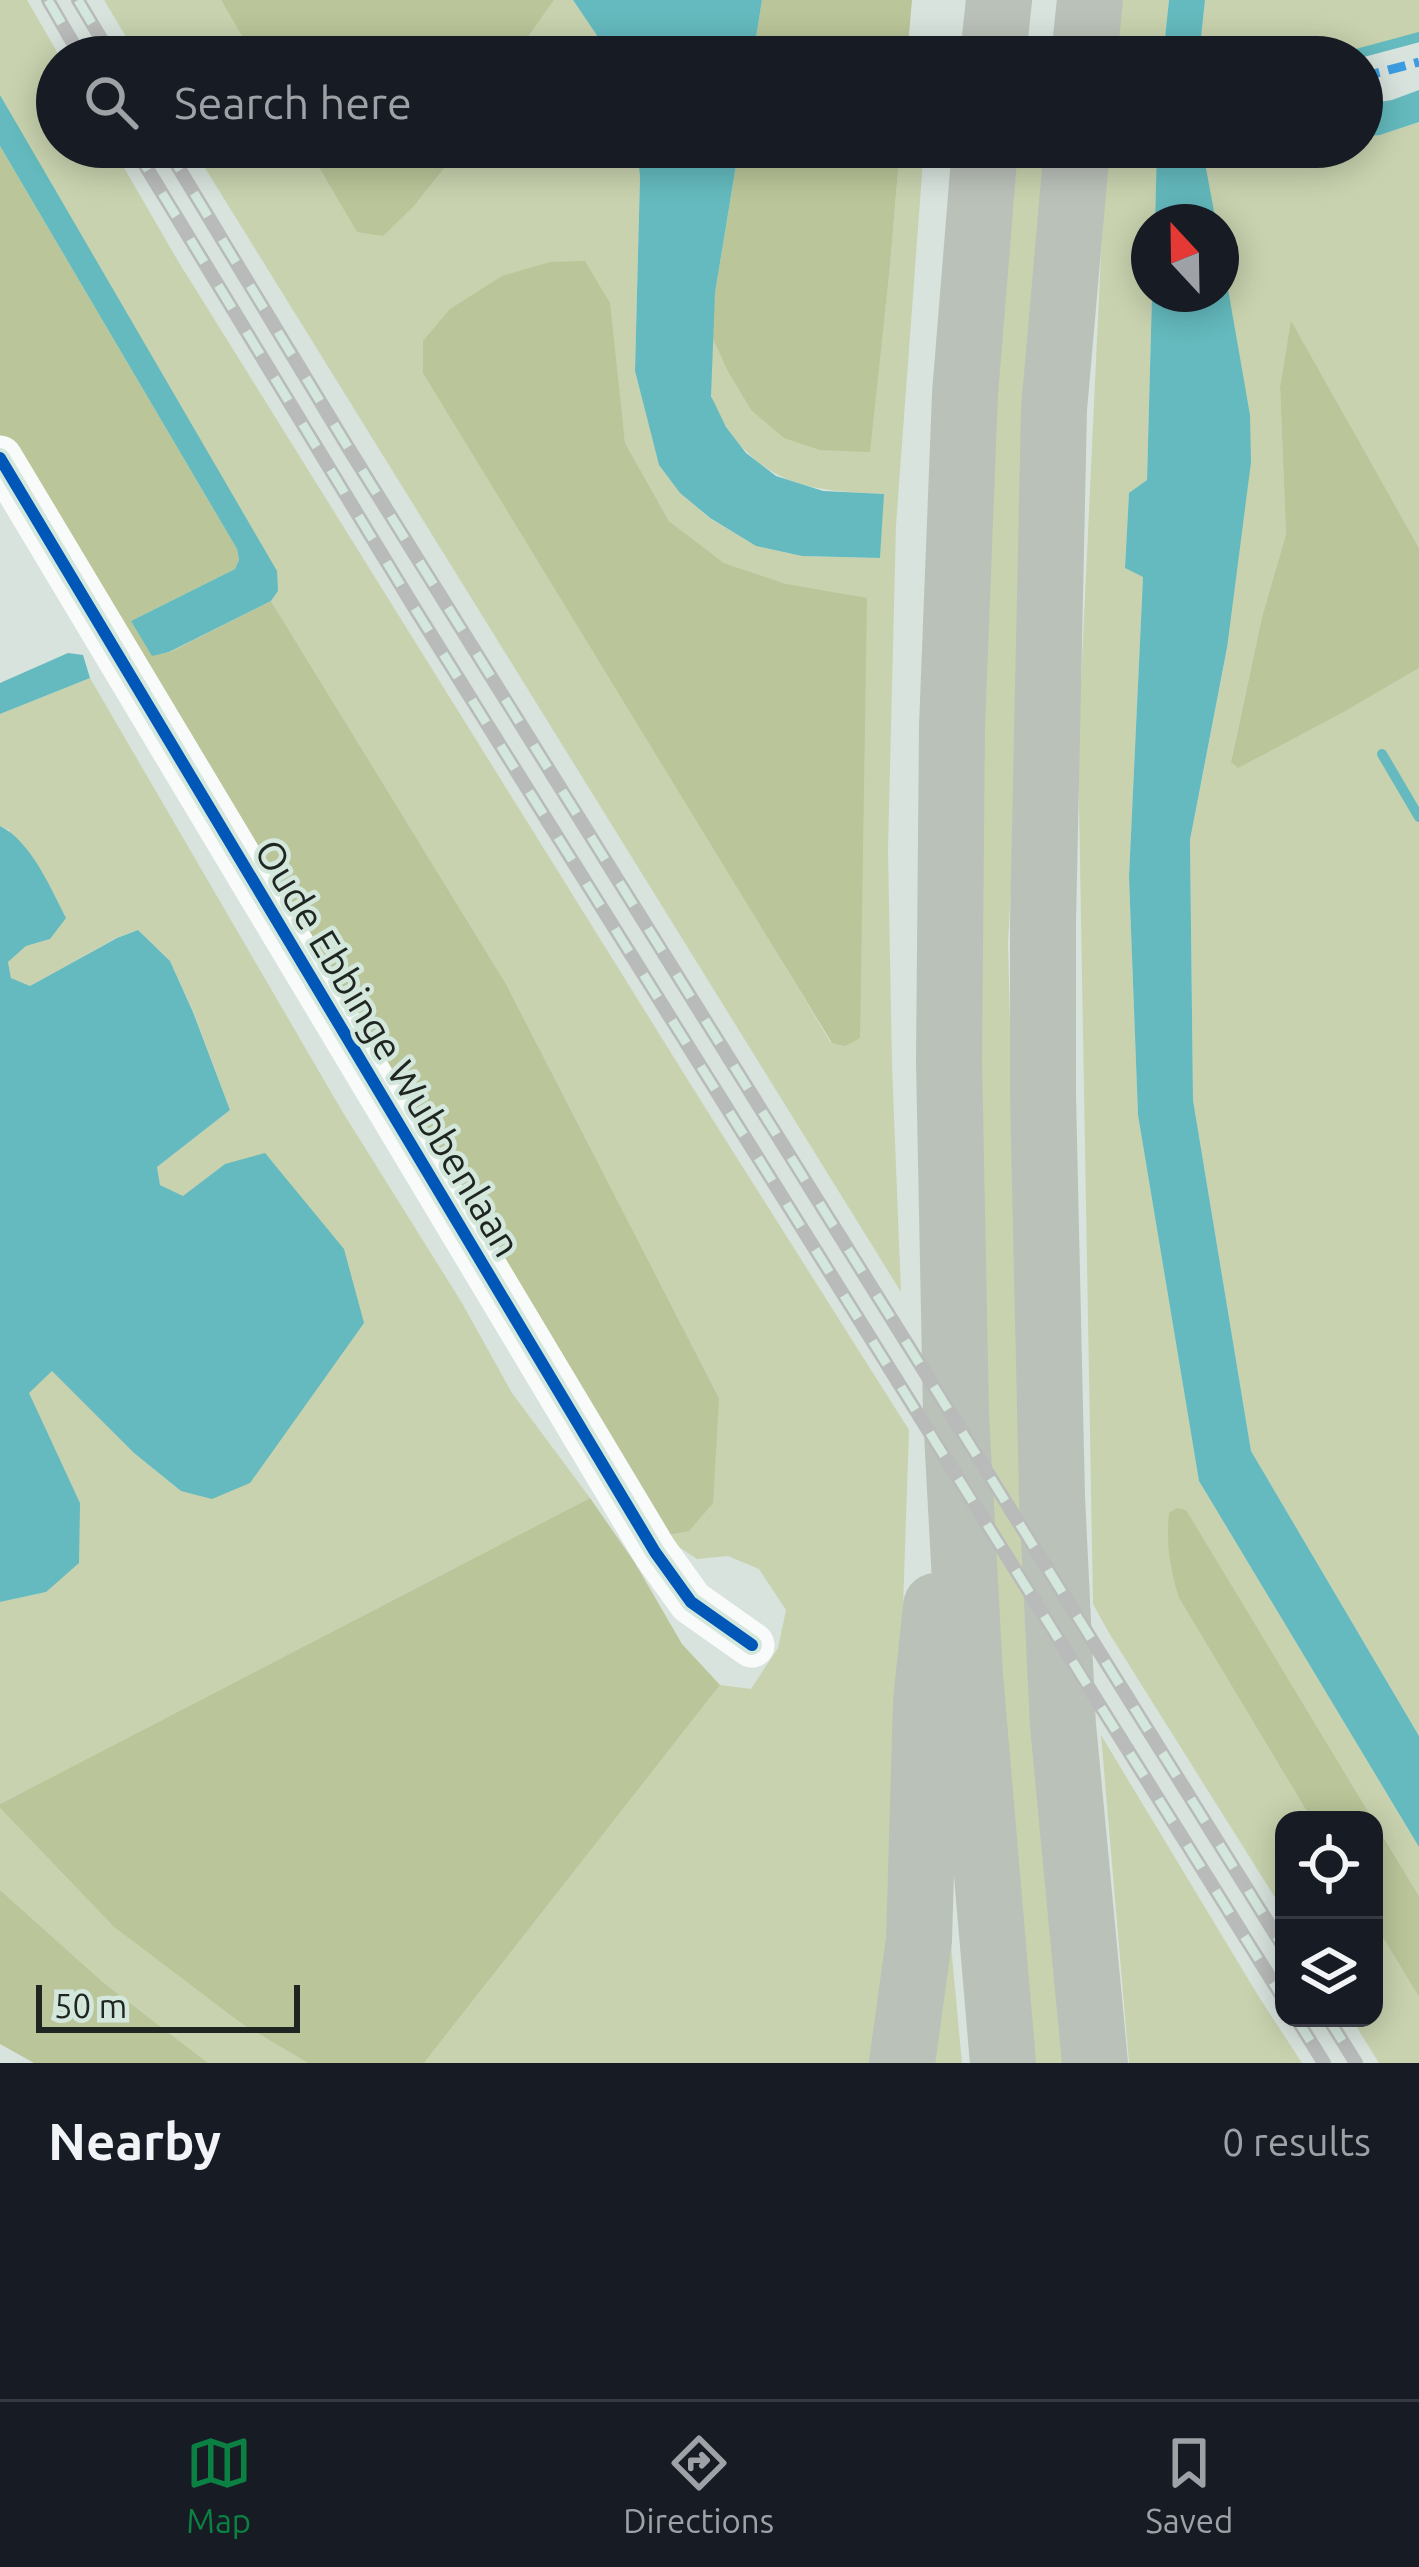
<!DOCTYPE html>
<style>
body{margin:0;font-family:Ubuntu,sans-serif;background:#20242c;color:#f1f3f6}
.controls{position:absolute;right:36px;bottom:36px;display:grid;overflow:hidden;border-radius:24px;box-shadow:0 6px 30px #0003}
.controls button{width:108px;height:108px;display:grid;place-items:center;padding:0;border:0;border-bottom:3px solid #363941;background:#171b24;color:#f1f3f6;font:60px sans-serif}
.compass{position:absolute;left:1131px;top:204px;width:108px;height:108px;border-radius:50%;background:#171b24;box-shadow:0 6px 30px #0003;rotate:338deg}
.scale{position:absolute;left:36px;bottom:30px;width:264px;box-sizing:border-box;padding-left:12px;border:6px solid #1f2622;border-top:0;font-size:33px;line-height:42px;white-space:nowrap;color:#1f2622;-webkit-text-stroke:9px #d4e7dc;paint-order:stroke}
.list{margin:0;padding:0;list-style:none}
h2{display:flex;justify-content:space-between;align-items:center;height:156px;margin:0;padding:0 48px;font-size:51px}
h2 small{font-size:39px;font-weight:400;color:#9ea1a6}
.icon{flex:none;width:66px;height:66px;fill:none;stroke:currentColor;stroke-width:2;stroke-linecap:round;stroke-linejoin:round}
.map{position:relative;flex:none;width:1419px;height:2063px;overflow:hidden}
.search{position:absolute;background:#171b24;box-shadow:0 6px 30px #0003;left:36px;right:36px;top:36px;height:132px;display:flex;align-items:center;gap:30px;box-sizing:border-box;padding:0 42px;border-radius:66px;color:#9ea1a6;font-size:45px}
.sheet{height:336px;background:#171b24}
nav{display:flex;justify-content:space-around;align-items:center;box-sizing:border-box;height:168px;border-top:3px solid #363941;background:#171b24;font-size:33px;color:#9ea1a6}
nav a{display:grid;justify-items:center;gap:6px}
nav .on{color:#0b8043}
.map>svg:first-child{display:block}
.green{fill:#c8d2ae;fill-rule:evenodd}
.forest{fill:#bac599}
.water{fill:#64babe}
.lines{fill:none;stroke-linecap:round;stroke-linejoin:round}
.stream{stroke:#64babe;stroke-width:10}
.minor{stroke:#f9fbfa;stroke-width:45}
.highway{stroke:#bac1b9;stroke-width:66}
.rail-casing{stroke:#b8bbb9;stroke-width:14}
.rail{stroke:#d4e7dc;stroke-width:9;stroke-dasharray:27;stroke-linecap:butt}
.quiet{stroke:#3c9ce0;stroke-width:9;stroke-dasharray:18 9;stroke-linecap:butt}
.cycleway-casing{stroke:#d4e7dc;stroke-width:20}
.cycleway{stroke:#0057b8;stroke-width:12}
.labels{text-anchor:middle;stroke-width:9;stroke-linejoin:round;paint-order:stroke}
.street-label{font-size:39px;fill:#1f2622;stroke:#d4e7dc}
</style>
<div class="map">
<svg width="1419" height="2063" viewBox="0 0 1419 2063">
<rect width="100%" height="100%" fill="#d8e3dd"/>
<path class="green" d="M0 0H27L60 57H57V147H112L178 261 701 1101 909 1430 893 1902 872 2063H424L720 1685 751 1689 778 1648 786 1610 759 1569 728 1556 697 1559 662 1536 719 1398 506 984 271 601 278 591 0 95Z
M104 0H221L254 57H138Z
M554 0H573L596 34 606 57H514Z
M1120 0H1169L1163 57H1114Z
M1205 0H1419V37L1345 57 1199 56Z
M1419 122V548L1291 323 1280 387 1286 534 1262 617 1231 761 1349 709 1419 668V1736L1251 1451 1193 1100 1190 840 1227 649 1221 222H1213L1199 147H1362V137L1380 135Z
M192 147H307L357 231 415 205 461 147H637L640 177 635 371 659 465 680 493 709 518 756 546 802 556 880 558 883 494C821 491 773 489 732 435 724 424 713 407 711 394 708 376 711 355 712 337L728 372 751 410 869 451 890 266 900 147H924L896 525 888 849 892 1066 901 1292ZM550 262 617 382 625 443 669 521 724 563 786 584 831 1043 717 852Z
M1006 147H1051L1008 943 1021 1460 1068 2063H1019L966 1368 978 528Z
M1106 147H1157L1155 222H1149V294H1152L1147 480 1129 494 1125 567 1143 577 1129 877 1138 1115 1199 1481 1419 1847V1896L1374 1820 1179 1598 1312 1820H1284V1912L1109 1633 1093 1604 1078 746Z
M90 678 342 1111 462 1303 512 1393 590 1498 0 1804V1602L46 1592 80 1503 28 1393 53 1370 134 1453 181 1491 225 1164 183 1197 160 1185 157 1167 230 1110 193 1011 170 961 138 930 116 938 30 986 11 978 8 962 26 946 50 939 9 830 0 826V714Z
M1101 1735 1259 1997 1302 2063H1129Z
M938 1806 962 2063H915Z
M0 1808 114 1927 242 2024 308 2063H208L104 1983 0 1890Z
M1374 1923 1419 1997V2063H1379L1351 2018H1374Z"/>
<path class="forest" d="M221 0H554L514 57H254Z
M762 0H912L907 57H753Z
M0 146 237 549 239 560 235 569 131 621 153 655 170 652 271 601 506 984 719 1398 713 1503 689 1531 662 1536 0 441Z
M307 147H461L415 205 383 236 357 232Z
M739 147H900L890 266 870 452 820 450 784 438 751 410 728 372 712 337 715 293Z
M585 261 610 303 625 443 669 521 724 563 786 584 867 598 860 1038 845 1046 832 1043 423 373V341L450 309 502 276 550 262Z
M1291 321 1419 548V668L1349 709 1238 768 1231 762 1262 617 1286 534 1280 387Z
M590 1498 635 1563 682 1644 720 1685 424 2063H308L242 2024 114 1927 0 1808V1804Z
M1177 1508 1186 1510 1373 1820H1312L1179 1598C1170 1569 1166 1543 1169 1513Z
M1374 1821 1419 1896V1997L1374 1923Z
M0 1890 104 1983 208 2063H34L0 2044Z"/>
<path class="water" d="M573 0H762L753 57H606L596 34Z
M1169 0H1205L1199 57H1163Z
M1419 90V122L1380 135 1362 137V105L1392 100Z
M0 95 277 571 278 591 271 601 169 652 152 656 131 621 235 569 239 560 237 549 0 146Z
M637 147H739L715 293 711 396 726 427 746 453 776 476 823 491 884 494 880 558 802 556 756 546 710 518 680 493 659 465 635 371 640 177Z
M1157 147H1202L1216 222H1155Z
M1221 249 1250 415 1251 462 1227 648 1190 840 1193 1100 1251 1451 1419 1736V1847L1199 1481 1138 1115 1129 877 1143 577 1125 568 1129 493 1147 480 1152 294H1221Z
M68 653 83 655 90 678 0 714V683Z
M0 826C31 841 51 889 66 918L50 939 26 946 8 962 11 978 30 986 117 938 138 930 170 961 193 1012 230 1110 157 1167 160 1185 183 1196 225 1164 265 1153 344 1249 364 1323 250 1483 212 1499 181 1491 134 1453 52 1371 29 1393 80 1503 79 1563 46 1592 0 1602Z"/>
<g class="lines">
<path class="stream" d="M1345 57 1419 37
M1382 754 1419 817"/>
<path class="minor" d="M0 458 655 1552 691 1602 752 1645"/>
<path class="highway" d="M993 57 999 0
M1084 57 1090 0
M985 147 965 394 952 726 949 1060 956 1414 970 1675 1003 2063
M1077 147 1054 409 1043 922V1095L1052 1497 1063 1725 1095 2063
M902 2063 919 1940 926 1702 936 1606"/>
<g class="rail-casing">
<path id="rail" d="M48 0 81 57
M78 0 112 57
M134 147 417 612 1284 2000
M166 147 349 449 1284 1948
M1296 2018 1324 2063
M1328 2018 1356 2063"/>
</g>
<use href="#rail" class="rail"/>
<path class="quiet" d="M1362 77 1419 62"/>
<g class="cycleway-casing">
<path id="cycleway" d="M0 458 655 1552 691 1602 752 1645"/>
</g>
<use href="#cycleway" class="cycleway"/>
</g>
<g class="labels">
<g class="street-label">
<text transform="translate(388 1048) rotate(59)" y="14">Oude Ebbinge Wubbenlaan</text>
</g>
</g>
</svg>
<div class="controls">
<button><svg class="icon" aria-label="locate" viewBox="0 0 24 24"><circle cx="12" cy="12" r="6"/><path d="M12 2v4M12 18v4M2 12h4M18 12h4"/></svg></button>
<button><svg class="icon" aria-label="layers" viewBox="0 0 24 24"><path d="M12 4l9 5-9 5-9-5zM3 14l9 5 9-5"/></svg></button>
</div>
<svg class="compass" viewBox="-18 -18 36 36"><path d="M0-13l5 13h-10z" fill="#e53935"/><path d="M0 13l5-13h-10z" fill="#9ea1a6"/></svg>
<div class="scale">50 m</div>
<div class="search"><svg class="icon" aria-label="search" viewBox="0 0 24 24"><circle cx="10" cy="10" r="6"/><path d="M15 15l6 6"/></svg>Search here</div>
</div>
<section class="sheet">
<h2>Nearby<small>0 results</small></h2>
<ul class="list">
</ul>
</section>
<nav>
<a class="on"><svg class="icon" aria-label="map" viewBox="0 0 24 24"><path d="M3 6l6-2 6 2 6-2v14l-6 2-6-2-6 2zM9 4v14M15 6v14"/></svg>Map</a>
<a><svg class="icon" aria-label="directions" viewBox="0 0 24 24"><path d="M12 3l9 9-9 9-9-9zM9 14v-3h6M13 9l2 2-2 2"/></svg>Directions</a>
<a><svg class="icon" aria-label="saved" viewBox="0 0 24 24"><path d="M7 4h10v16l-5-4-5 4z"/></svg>Saved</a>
</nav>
